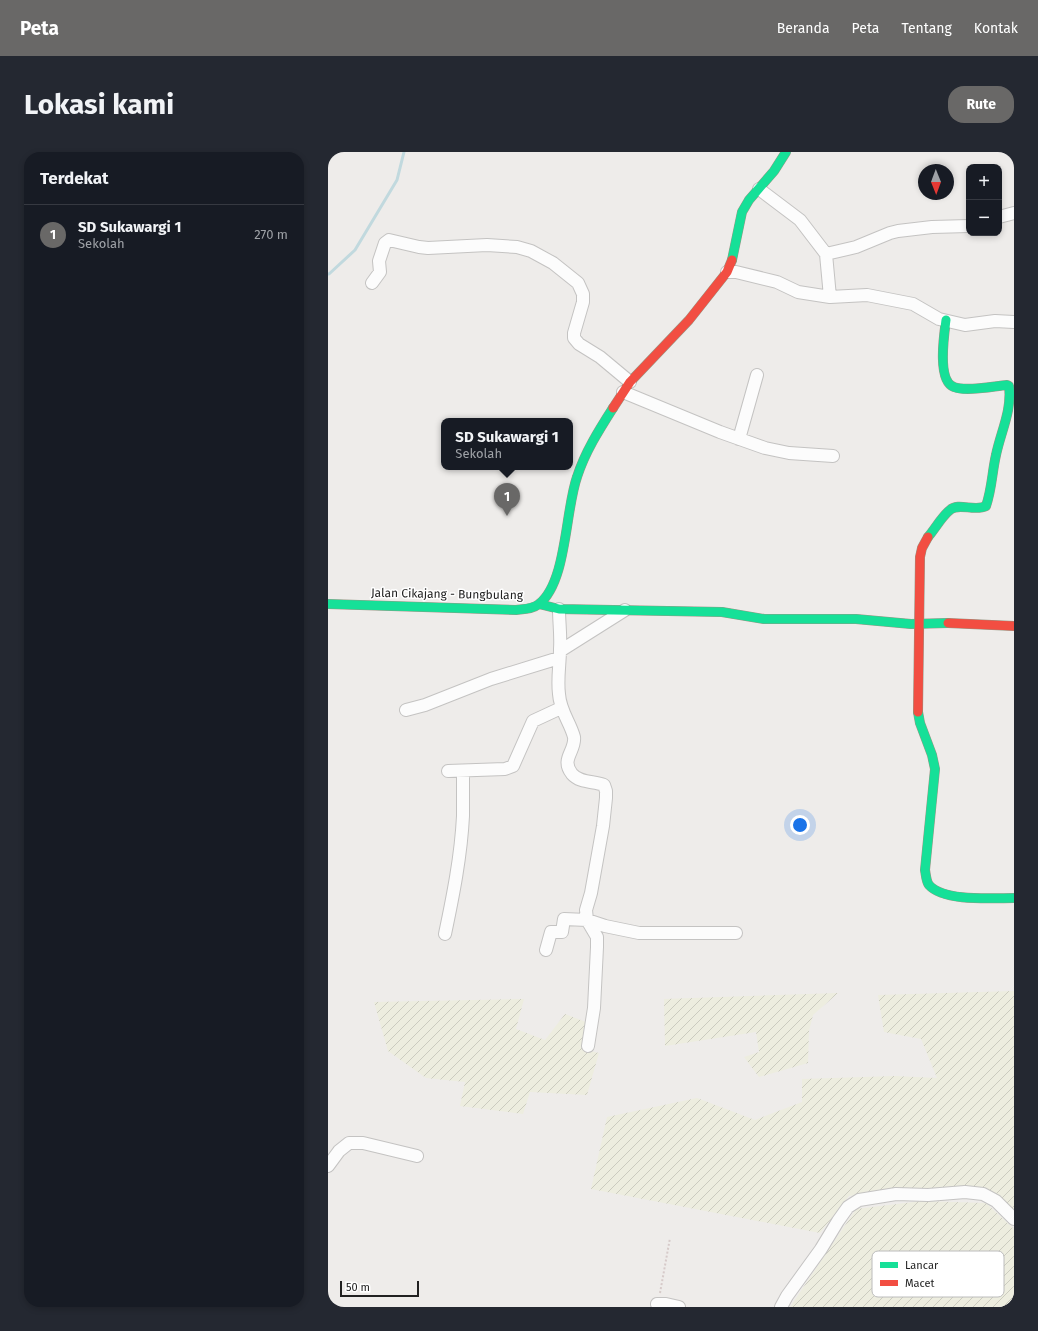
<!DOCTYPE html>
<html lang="id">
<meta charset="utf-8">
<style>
body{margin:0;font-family:"Fira Sans",sans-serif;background:#242831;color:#f1f3f6}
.controls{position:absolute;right:12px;top:12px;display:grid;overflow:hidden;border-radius:8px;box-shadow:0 2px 6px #0003}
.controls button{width:36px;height:36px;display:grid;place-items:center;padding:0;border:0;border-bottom:1px solid #363941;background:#171b24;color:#f1f3f6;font:20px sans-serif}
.compass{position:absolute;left:590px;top:12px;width:36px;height:36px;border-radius:50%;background:#171b24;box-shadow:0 2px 6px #0003;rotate:179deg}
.scale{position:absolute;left:12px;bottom:10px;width:79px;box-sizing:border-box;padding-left:4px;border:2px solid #212121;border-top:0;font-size:11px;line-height:14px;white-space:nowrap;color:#212121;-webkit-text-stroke:3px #fff;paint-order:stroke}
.you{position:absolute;left:472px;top:673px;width:14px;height:14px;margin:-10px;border:3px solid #fff;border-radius:50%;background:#1a73e8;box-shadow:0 0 0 6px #1a73e833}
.badge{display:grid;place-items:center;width:26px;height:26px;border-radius:50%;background:#696867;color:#fff;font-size:13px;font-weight:700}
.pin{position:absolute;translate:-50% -33px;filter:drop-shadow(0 1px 2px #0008)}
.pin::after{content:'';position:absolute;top:21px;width:14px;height:12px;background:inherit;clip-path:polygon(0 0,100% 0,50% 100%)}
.popup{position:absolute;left:113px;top:266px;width:132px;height:52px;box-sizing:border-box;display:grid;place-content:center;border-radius:8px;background:#171b24;filter:drop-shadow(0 1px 3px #0005);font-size:13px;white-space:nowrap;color:#9ea1a6}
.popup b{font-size:15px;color:#f1f3f6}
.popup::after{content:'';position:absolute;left:50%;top:100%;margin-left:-8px;border:8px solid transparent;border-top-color:#171b24}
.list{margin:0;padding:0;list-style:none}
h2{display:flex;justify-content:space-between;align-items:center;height:52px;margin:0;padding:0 16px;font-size:17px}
h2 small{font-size:13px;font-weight:400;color:#9ea1a6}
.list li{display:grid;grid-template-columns:26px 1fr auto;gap:12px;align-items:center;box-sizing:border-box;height:60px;padding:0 16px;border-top:1px solid #363941}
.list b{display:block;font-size:15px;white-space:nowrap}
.list p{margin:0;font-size:13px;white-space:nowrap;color:#9ea1a6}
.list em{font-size:13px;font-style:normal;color:#9ea1a6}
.map{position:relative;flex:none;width:686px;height:1155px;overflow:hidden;border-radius:16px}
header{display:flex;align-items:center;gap:24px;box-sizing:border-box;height:56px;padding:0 20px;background:#696867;color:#fff}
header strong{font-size:19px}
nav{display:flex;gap:22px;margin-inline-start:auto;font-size:14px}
.intro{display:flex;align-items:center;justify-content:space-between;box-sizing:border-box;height:96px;padding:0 24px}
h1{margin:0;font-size:28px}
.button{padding:10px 18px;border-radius:16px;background:#696867;color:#fff;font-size:14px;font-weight:700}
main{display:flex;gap:24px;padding:0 24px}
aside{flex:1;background:#171b24;border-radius:16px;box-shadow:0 2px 6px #0003}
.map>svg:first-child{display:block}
.farmland{fill:url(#farmland-furrows)}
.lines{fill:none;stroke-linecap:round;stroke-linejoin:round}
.stream{stroke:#c1d9de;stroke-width:3}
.street-casing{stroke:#c4c3c2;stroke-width:14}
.fast-casing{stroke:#979684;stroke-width:10}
.jam-casing{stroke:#979684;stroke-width:10}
.path{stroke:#d6cac9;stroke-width:2;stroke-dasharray:2 2;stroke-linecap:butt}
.street{stroke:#fcfcfc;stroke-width:12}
.fast{stroke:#16e098;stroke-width:9}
.jam{stroke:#f24e42;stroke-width:9}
.labels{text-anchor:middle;stroke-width:3;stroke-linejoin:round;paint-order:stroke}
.street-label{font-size:12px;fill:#212121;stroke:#fff}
.key{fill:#fff;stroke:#bcbcbc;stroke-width:1}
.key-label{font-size:11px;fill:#212121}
</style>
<header>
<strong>Peta</strong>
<nav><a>Beranda</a><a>Peta</a><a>Tentang</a><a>Kontak</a></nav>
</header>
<div class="intro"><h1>Lokasi kami</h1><a class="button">Rute</a></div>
<main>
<aside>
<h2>Terdekat<small></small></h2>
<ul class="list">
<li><span class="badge">1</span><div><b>SD Sukawargi 1</b><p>Sekolah</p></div><em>270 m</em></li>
</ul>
</aside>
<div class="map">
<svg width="686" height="1155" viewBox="0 0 686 1155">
<defs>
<pattern id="farmland-furrows" width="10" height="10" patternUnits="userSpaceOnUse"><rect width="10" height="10" fill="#ededdf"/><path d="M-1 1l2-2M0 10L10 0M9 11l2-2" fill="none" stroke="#cbcbbf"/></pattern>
</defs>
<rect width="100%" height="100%" fill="#eeecea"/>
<path class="farmland" d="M686 839V1060L670 1044 564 1038 521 1044 492 1081 263 1037 279 965 369 946 427 968 474 950V927L567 924 609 926 593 887 556 880 550 843Z
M510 841 485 863 481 879 480 911 431 925 416 905 431 900 428 880 337 894 336 847Z
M196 847 188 877 217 888 237 862 258 870 254 897 271 901 259 943 202 940 195 962 132 954 137 930 98 926 60 899 46 850Z
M594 1049 658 1051 686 1077V1155H462L528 1057Z"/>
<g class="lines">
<path class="stream" d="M0 122H1L27 98 69 28 76 0"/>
<g class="street-casing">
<path id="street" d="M431 37 472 68 498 102
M671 65 686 61
M399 120H408L449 130 470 140 502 145 539 143 585 152 611 167 637 173 667 169 686 170
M44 131 52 120 51 109 57 91 61 88 91 95 100 96 159 93 189 95 203 99 225 111 250 131 255 142V150L246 181V186L251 192 272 205 302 230
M502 145 498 102 528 95 562 81 570 79 604 75 641 74
M295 240 392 280 437 296 461 301 505 304
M411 287 429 223
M231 457C231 470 233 484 232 497 232 512 229 527 231 542 232 559 242 570 246 585 248 599 232 607 244 622 252 631 265 629 276 633L278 639V646L275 674 263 741 258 758 259 768 269 785V795L266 856 260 894
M232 499 297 458
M78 558 97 553 163 527 231 506
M120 619 177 617 185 614 205 569 233 556
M117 782C125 744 133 704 135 664 135 649 135 634 135 619
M218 798 223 780H234L236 767 259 768 277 774 311 781H408
M0 1014 11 999 21 991H35L89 1004
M330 1155 329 1152H338L351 1155
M453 1155 459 1144 493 1097 510 1069 520 1055 531 1048 568 1042 600 1043 637 1040 655 1042 668 1049 686 1067"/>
</g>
<g class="fast-casing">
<path id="fast" d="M404 108 414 60 421 48 446 19 458 0
M600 385C607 377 614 364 622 358 630 350 647 360 658 354 664 337 664 320 668 303 673 279 684 259 681 234L679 233C666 234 638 240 626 235 609 229 616 183 618 168
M0 452 188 458C196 457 205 457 211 452 239 430 237 359 249 325 257 300 271 278 285 256
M211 452 231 457 394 460 436 467H528L583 472 620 471
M590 560 592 571 604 603 607 617 597 718C598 723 598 729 601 733 616 750 665 746 686 746"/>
</g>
<g class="jam-casing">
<path id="jam" d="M285 256 302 230 361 168 399 120 404 108
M620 471 686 474
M590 560 592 405 594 396 600 385"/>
</g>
<path class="path" d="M332 1141 342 1086"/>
<use href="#street" class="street"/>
<use href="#fast" class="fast"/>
<use href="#jam" class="jam"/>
</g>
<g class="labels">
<g class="street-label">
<text transform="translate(119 442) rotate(1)" y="4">Jalan Cikajang - Bungbulang</text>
</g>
</g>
<rect x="544" y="1099" width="132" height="46" rx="6" class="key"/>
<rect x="552" y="1110" width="18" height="6" fill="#16e098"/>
<rect x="552" y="1128" width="18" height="6" fill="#f24e42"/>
<g class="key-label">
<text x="577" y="1117">Lancar</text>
<text x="577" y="1135">Macet</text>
</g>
</svg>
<div class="controls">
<button>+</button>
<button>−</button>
</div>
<svg class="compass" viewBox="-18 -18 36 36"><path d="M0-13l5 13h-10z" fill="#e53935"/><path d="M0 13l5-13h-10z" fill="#9ea1a6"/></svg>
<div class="scale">50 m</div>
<div class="you"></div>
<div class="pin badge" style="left:179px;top:364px">1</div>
<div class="popup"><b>SD Sukawargi 1</b>Sekolah</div>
</div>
</main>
